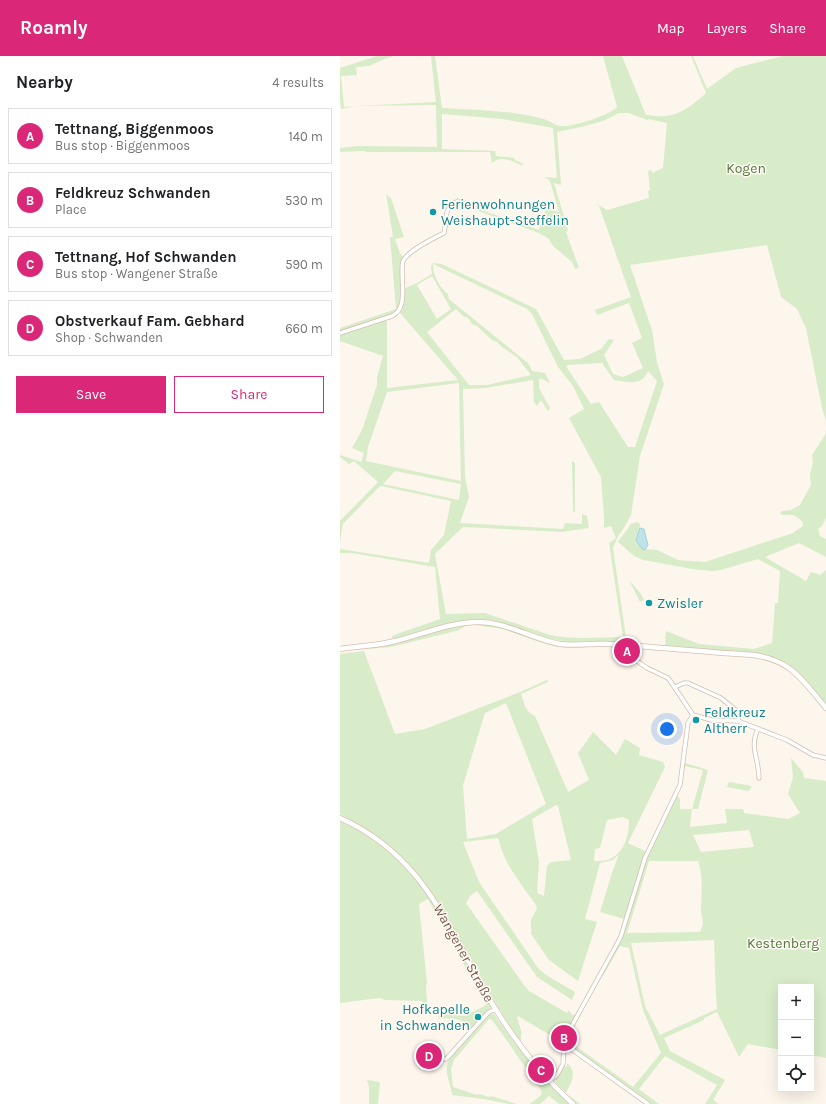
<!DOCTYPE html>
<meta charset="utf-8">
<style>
body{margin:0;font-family:Karla,sans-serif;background:#f6f6f6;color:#202124}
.controls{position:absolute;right:12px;bottom:12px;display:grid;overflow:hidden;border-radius:0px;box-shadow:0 4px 16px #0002}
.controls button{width:36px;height:36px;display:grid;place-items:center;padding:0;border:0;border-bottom:1px solid #e0e0e0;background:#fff;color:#202124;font:20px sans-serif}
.you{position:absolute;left:327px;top:673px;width:14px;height:14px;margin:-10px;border:3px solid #fff;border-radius:50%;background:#1a73e8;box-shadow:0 0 0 6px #1a73e833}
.badge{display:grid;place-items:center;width:26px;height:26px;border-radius:50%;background:#db2777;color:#fff;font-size:13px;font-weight:700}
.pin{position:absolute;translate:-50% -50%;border:2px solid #fff;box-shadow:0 1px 4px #0006}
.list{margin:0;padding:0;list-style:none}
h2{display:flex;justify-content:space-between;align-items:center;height:52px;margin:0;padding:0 16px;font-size:17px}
h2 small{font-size:13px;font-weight:400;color:#757577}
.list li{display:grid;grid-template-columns:26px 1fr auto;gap:12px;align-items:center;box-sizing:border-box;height:56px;margin:0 8px 8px;padding:0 8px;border:1px solid #e0e0e0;border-radius:0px}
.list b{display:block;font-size:15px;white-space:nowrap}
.list p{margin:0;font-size:13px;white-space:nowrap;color:#757577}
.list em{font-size:13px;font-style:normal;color:#757577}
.actions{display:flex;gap:8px;padding:12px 16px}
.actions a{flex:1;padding:9px 0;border:1px solid #db2777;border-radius:0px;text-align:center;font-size:14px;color:#db2777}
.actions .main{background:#db2777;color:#fff}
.icon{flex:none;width:22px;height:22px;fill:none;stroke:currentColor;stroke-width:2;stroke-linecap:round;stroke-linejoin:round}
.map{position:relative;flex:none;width:486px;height:1048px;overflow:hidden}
header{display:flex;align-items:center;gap:24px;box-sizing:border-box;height:56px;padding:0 20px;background:#db2777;color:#fff}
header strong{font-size:19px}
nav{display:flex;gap:22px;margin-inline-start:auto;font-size:14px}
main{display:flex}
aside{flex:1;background:#fff}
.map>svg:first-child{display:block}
.green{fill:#d8ecc9;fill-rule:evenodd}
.water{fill:#bfe3e8;stroke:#a5d3da}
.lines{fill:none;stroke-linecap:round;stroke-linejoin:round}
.street-casing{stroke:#d1beb0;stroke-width:5}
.secondary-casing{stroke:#d6c0b0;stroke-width:6}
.street{stroke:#fff;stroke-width:3.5}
.secondary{stroke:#fff;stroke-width:4.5}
.culture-dot{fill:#0f9aa8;stroke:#fffaf3;stroke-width:1.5}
.labels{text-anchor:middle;stroke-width:3;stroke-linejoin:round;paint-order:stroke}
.park-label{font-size:14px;fill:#537a41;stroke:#fffaf3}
.culture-label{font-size:14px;fill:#0d838f;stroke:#fffaf3;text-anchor:start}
.street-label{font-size:14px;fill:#7a5c4d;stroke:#fffaf3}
</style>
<header>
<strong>Roamly</strong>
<nav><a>Map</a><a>Layers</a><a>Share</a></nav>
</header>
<main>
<aside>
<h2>Nearby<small>4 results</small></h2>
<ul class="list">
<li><span class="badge">A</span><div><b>Tettnang, Biggenmoos</b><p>Bus stop · Biggenmoos</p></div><em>140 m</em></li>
<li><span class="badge">B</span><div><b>Feldkreuz Schwanden</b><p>Place</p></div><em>530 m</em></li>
<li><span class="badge">C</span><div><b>Tettnang, Hof Schwanden</b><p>Bus stop · Wangener Straße</p></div><em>590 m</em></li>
<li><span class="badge">D</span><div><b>Obstverkauf Fam. Gebhard</b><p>Shop · Schwanden</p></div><em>660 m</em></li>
</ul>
<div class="actions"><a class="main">Save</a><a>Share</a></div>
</aside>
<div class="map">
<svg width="486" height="1048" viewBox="0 0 486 1048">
<rect width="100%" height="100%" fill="#fdf6ec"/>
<path class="green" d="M37 0H52V1L47 2 29 10 16 11 17 19 1 20 4 51 16 50 96 46 91 0H95L102 52C135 54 171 54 203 63 209 64 214 69 220 70 230 72 271 59 277 51L263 0H282L306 59C312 59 319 61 325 60 341 59 355 47 366 37L351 0H353L367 33 396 12 443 0H486V365L482 352 466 272 457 253 441 241 427 189 290 209 312 274 317 306 324 328 300 400 291 459 284 472 278 480 273 492 286 581 293 584 287 587C275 586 262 585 250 585 241 585 232 587 223 585 198 582 175 569 150 564 122 560 82 574 55 583L51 581 54 579 100 563 95 511 12 497H0V493L89 507 91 494 104 479 111 445 41 430 38 432 3 468 0 486V465L38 426 14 405 9 408 0 401V399L21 406 24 397 12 392 22 374 37 329V321L43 300 0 285V279L47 263V332L118 324 60 257 63 252V233L77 227 92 218 91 211 93 207 102 208 196 253 224 304 240 303 261 293 269 283 274 284 264 299 273 318 283 321 303 312 292 287 302 282 289 247 257 259 255 254 291 241 264 164 259 150 255 147 267 154 309 142 308 135 310 134 308 115 312 114V117L323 112 327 67 308 63V64L288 57H279L263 65 241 71 217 76 221 129 214 127 228 174 226 176 239 212 235 213 232 206 213 190 209 183 199 177 116 147 118 146 199 174 206 152 219 156 210 125 204 121 217 122 213 72 163 63 102 58V93L155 95 156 100 174 102 175 104 182 107 183 110C173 106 161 98 152 107L150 96H27L24 95 0 96V92L18 90 97 91 96 49 16 50 1 53 0 45V12ZM93 208 187 253 192 258 218 311 233 330 244 353 229 362 261 421 264 461V472L271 470 276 482 269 487 283 581C259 581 234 584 210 579L145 557 106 558 95 498 123 471 222 476 249 472 247 460 242 458V468L225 467 223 473 120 467 129 441 125 421 123 333 145 332 193 324 194 346 197 350 201 344 208 355 210 352 199 332V323H202L210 327 205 317 192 315 189 308 109 243 108 238C100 233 92 217 93 208ZM92 220 111 253 97 263 77 229ZM116 253 123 260 128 262 133 269 137 270 152 284 157 286 162 291 177 301 191 319 147 329H129L87 276ZM262 307 274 324C287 326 302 331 308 315L317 325 295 391H288L259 346 251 348 226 310 228 309ZM119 327 121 425 26 405 28 391 47 336ZM55 415 121 428 119 444 43 428Z
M46 138 49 141 51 142 64 181 55 183 60 197 63 201 61 248 56 256 51 258 0 275V272L56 253 50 181H53Z
M486 374V462L482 470 478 473 480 480 486 483V501L459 487 425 501 466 525 471 516 480 519 486 514V649L454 613 447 607 436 602 416 597 325 591 326 575 359 588 414 593 432 587 435 547H438L440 515 418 503 381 514 372 515 352 513 303 504 294 500 278 486 291 468 297 466 300 468C300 474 297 479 299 486 300 488 301 490 302 493L317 494 338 504 365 506 453 477 463 470 462 465 454 459H442L440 457 442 455 451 454 460 449 471 429 470 418 473 406 472 399 485 379Z
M232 405 235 407V456H233Z
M289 524 301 538 304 544 300 546Z
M133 568 154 569 215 589 247 591C216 596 191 582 163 573 154 571 141 571 133 568Z
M128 569 116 575 51 591 16 594V593L45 590 100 573Z
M283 591 294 592 296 594V597L292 599 282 593Z
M24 595 55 678 85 673 180 636 207 624 208 626 181 638C184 647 186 657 195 660L228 736 249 724 238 697 253 676 276 699 285 683 300 692 299 699 323 706 325 711 288 787 307 796 284 863 260 856 272 817 279 798 273 804 260 807 245 863 257 866 238 925 209 904 191 878V864L197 852 196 849C180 826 165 810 158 782L123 786 139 826 198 912 206 919 235 936 232 944 197 921 137 835 130 840 126 847 184 929 189 935 227 957 229 954 232 959 238 958 223 985H220L178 960 177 961 182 978H181V986C161 958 144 928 128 897 108 861 89 826 58 797 41 781 21 769 0 758V598ZM166 647 206 748 156 778 127 783 123 729 145 657ZM216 749 218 750 231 804 211 806 207 810 204 840 197 837 199 806 192 763ZM283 761 289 764C289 779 285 796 270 803 265 805 259 805 254 805L255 793 260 792 267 764Z
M451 702 463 716 464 722 486 725V1002L471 999V931H441V994L408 988 399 1001 377 956 364 962V964L324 982 330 995 385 1024 373 1044 378 1048H365L377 1029 325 1000 299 1033 319 1048H311L225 988 226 983 293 1031 321 997 303 954 289 892 280 890 263 920H262L280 885 303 811 308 799 337 739 340 743V753H352L363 714 344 710 345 707 368 714 358 753H352L350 771 387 767 385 753H403L404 757 448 763 460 757 448 738 453 721ZM409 774 414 791 361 796 353 779ZM309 805H358C364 825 361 835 361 855 361 859 363 863 363 867 363 869 361 873 360 876L287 877ZM374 884C375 907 375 930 377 953L320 979 305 950 291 887Z
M389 726 412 730 409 735 387 731Z
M0 765C24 776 46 791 65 810 100 847 127 906 152 950L133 973C119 962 117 962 99 963L97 957 125 960 146 949 88 843 79 848 87 927C84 934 89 941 86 948L91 958H81L82 945 46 944 39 942 0 947Z
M151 958H154C176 991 201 1021 230 1048H219L209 1040 200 1048H190L200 1040 202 1037 201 1034C185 1011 169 987 152 964L149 963 114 1004 111 1013 113 1031 137 1039 139 1038 149 1041 151 1040 177 1048H169L144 1043 112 1039C111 1028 105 1019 107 1008 110 996 137 971 147 960Z
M204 1005 218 1016 213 1020 206 1013 200 1009Z
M227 1007C238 1016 231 1027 226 1037L240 1048H237L216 1027V1023L224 1010 227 1011Z
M27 1024 40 1026 38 1048H29V1031Z"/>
<path class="water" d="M300 472 304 473 308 489 305 494 302 493 296 484Z"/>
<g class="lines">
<g class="street-casing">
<path id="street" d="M0 277 52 260C70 252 59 221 63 205 69 194 92 183 104 177 108 161 102 153 118 145
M276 589 277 591 307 612 328 622 331 626 353 659 372 664 398 665 447 684 473 699 486 702
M293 603 299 596 300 591
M335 631 344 627H348L381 642 398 656 400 658 398 665
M418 673C409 691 419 703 419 722
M223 992H230L308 1048
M91 1003H106L108 1001 144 961 149 956 156 953
M210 1025 217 1019 223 1008 224 984 277 888 281 880 305 802 340 729 348 667 353 659"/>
</g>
<g class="secondary-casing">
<path id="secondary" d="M0 593C17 590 34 590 51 586 79 580 106 567 136 566 165 565 192 583 220 588 236 590 253 587 269 588 317 591 365 596 413 599 452 604 463 625 486 652
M0 762C88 801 110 879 156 954 178 989 203 1021 233 1048"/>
</g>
<use href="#street" class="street"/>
<use href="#secondary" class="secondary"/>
</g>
<g class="culture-dot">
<circle cx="93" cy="156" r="4"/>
<circle cx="309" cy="547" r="4"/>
<circle cx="356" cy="664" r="4"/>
<circle cx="138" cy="961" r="4"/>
</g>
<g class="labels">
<g class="park-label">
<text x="406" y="117">Kogen</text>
<text x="443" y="892">Kestenberg</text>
</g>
<g class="culture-label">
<text x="101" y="153">Ferienwohnungen<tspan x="101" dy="16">Weishaupt-Steffelin</tspan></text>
<text x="317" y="552">Zwisler</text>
<text x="364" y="661">Feldkreuz<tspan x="364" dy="16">Altherr</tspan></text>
<text x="130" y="958" text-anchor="end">Hofkapelle<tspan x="130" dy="16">in Schwanden</tspan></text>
</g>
<g class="street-label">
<text transform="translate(124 897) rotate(61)" y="5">Wangener Straße</text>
</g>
</g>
</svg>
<div class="controls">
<button>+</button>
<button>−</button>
<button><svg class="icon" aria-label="locate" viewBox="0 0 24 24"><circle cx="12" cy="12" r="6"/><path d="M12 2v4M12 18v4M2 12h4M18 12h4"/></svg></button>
</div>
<div class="you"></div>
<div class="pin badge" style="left:287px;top:595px">A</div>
<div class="pin badge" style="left:224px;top:982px">B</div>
<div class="pin badge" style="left:201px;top:1014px">C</div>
<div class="pin badge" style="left:89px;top:1000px">D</div>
</div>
</main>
